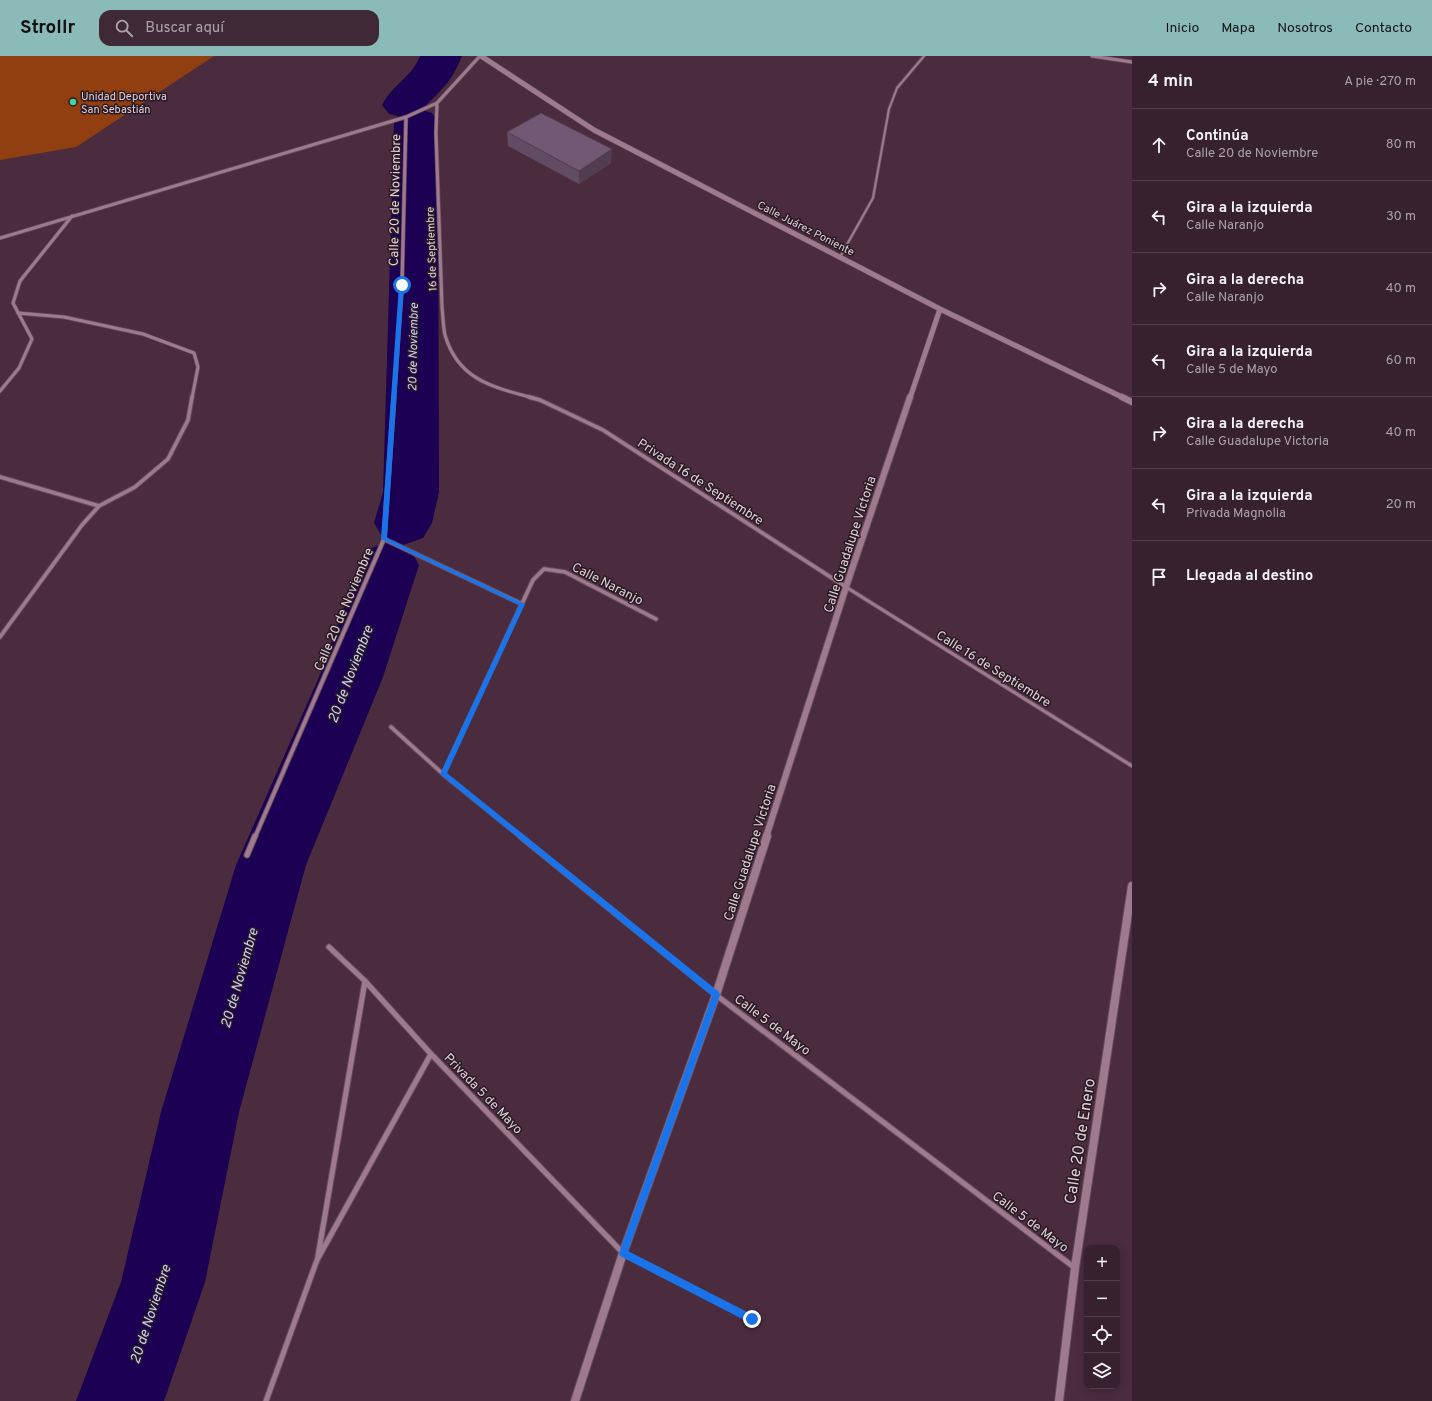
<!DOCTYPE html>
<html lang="es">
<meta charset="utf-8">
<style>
body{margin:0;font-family:Overpass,sans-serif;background:#3f2936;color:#f1f3f6}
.controls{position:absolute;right:12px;bottom:12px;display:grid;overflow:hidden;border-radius:8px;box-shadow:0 2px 10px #0003}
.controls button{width:36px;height:36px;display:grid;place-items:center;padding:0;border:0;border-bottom:1px solid #523e4a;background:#38212e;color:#f1f3f6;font:20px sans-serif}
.stop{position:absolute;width:12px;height:12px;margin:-9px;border:3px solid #1a73e8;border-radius:50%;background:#fff}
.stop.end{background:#1a73e8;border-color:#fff;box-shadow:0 1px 4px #0008}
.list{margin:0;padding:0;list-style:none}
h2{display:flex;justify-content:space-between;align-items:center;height:52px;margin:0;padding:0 16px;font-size:17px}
h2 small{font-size:13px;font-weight:400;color:#aba3aa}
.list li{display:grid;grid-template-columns:26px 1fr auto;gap:12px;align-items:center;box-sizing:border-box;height:72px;padding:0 16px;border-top:1px solid #523e4a}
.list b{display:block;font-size:15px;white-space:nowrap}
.list p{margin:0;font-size:13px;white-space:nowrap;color:#aba3aa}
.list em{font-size:13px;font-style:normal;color:#aba3aa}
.icon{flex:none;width:22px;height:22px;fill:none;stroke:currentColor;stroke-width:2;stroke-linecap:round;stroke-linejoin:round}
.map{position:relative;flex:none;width:1132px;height:1345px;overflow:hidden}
header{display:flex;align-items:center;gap:24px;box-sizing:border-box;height:56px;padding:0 20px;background:#8bbbb9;color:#111}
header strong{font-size:19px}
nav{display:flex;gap:22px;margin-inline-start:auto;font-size:14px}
.search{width:280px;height:36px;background:#3f2936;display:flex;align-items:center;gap:10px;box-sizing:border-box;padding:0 14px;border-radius:12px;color:#aba3aa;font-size:15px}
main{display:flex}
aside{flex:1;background:#38212e}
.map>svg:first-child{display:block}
.green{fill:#913e10}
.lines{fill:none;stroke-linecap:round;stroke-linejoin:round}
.river{fill:#1b0053;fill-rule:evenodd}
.service-far1-casing{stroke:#654c5b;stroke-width:3.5}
.service-casing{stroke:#654c5b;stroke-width:5}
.minor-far2-casing{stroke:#654c5b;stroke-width:4.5}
.minor-far1-casing{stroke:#654c5b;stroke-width:5.5}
.minor-casing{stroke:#654c5b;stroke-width:7}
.tertiary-far2-casing{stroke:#654c5b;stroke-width:6}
.tertiary-far1-casing{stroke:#654c5b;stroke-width:8}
.tertiary-casing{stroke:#654c5b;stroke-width:10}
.service-far1{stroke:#9f7a8e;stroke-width:2}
.service{stroke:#9f7a8e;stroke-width:3}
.minor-far2{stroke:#9f7a8e;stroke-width:3}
.minor-far1{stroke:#9f7a8e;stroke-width:3.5}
.minor{stroke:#9f7a8e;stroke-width:5}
.tertiary-far2{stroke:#9f7a8e;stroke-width:5}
.tertiary-far1{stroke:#9f7a8e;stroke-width:6}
.tertiary{stroke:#9f7a8e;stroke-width:8}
.wall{fill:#624c63}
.shaded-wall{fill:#503e50}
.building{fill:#725873;stroke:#503e50}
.route{fill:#1a73e8}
.poi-dot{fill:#43d4a0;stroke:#281a22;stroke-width:1.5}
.labels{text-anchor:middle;stroke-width:3;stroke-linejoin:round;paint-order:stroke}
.far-poi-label{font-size:11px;fill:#e1cdd8;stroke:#281a22;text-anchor:start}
.far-street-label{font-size:11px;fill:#e1cdd8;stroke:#281a22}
.far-water-label{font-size:12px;font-style:italic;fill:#cdcdfc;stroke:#281a22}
.street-label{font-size:13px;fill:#e1cdd8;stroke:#281a22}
.water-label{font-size:14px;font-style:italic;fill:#cdcdfc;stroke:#281a22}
.near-street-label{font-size:16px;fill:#e1cdd8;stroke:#281a22}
</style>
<header>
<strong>Strollr</strong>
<div class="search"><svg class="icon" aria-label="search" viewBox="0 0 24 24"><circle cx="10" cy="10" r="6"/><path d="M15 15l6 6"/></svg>Buscar aquí</div>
<nav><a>Inicio</a><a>Mapa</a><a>Nosotros</a><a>Contacto</a></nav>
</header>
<main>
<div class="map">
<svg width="1132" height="1345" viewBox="0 0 1132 1345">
<rect width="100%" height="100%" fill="#4b2c3e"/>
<path class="green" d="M0 0H214L76 91 0 104Z"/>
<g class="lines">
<path class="river" d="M420 0H462C457 12 451 24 442 33 435 41 428 46 422 54L432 57 438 66 439 436 432 467 423 482 403 489 383 482 374 467 383 436 394 66 398 60 389 58 382 49C393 28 412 21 420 0Z
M389 486 410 493 419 509 383 621 306 809 239 1056 205 1226 164 1345H76L121 1226 161 1056 236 809 319 621 359 509 368 493Z"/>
<g class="service-far1-casing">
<path id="service-far1" d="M840 201 873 142 889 53 897 32 924 0"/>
</g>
<g class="service-casing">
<path id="service" d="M846 531 1132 710"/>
</g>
<g class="minor-far2-casing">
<path id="minor-far2" d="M480 0 437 47 436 77 442 251C443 260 443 270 445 279 458 324 493 331 533 342
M1092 0 1132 6
M0 182 406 61 437 47
M18 257 64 261 143 278 194 297 198 311 192 342
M0 335 19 312 32 283 13 247 20 225 72 160
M394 342 402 229 406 61"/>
</g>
<g class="minor-far1-casing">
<path id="minor-far1" d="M529 341 540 344 603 374 846 531
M0 421 99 450 82 469 0 581
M99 450 135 431 168 403 188 364 192 341
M384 483 522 548
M391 671 443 718 521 781
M443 718 533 524 544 513 565 516 656 563
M255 781 384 483 394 341"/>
</g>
<g class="minor-casing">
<path id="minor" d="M520 780 716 939 1075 1212
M247 799 255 780
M329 891 365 925 431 998 623 1197 752 1263
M318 1200 365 925
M266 1345 317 1204 431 998"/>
</g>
<g class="tertiary-far2-casing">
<path id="tertiary-far2" d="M481 0 594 74 940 253 1124 342
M910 342 940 253"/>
</g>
<g class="tertiary-far1-casing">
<path id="tertiary-far1" d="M1122 341 1132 346
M766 781 846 531 910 341"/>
</g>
<g class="tertiary-casing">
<path id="tertiary" d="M575 1345 623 1197 716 939 767 780
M1059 1345 1075 1212 1132 830"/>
</g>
<use href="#service-far1" class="service-far1"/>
<use href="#service" class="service"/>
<use href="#minor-far2" class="minor-far2"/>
<use href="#minor-far1" class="minor-far1"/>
<use href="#minor" class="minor"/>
<use href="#tertiary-far2" class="tertiary-far2"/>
<use href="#tertiary-far1" class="tertiary-far1"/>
<use href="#tertiary" class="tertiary"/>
</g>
<path class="wall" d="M507 76 611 107 579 128 508 90Z"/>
<path class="shaded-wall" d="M612 93 611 107 579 128V115Z"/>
<path class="building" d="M541 57 612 93 579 115 507 76Z"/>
<path class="route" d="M402 227 404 229 387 482 525 548 447 717 719 936 720 939 628 1195 755 1260 756 1263 755 1266 752 1268 620 1200 619 1197 712 940 440 718 519 549 381 483 399 229Z"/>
<circle class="poi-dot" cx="73" cy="46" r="4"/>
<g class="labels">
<g class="far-poi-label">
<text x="81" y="44">Unidad Deportiva<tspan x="81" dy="13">San Sebastián</tspan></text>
</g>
<g class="far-street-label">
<text transform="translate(806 172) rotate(27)" y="4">Calle Juárez Poniente</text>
<text transform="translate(431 193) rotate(-92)" y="4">16 de Septiembre</text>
</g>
<g class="far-water-label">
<text transform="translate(413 291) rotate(-89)" y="4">20 de Noviembre</text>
</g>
<g class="street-label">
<text transform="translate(394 144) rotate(-89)" y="5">Calle 20 de Noviembre</text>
<text transform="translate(701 425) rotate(33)" y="5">Privada 16 de Septiembre</text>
<text transform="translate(849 488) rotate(-72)" y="5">Calle Guadalupe Victoria</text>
<text transform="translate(608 527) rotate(27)" y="5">Calle Naranjo</text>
<text transform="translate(343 553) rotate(-67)" y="5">Calle 20 de Noviembre</text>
<text transform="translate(994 612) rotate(32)" y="5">Calle 16 de Septiembre</text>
<text transform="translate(749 796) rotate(-72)" y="5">Calle Guadalupe Victoria</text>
<text transform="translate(773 968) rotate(37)" y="5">Calle 5 de Mayo</text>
<text transform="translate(484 1037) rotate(46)" y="5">Privada 5 de Mayo</text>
<text transform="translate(1031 1165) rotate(37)" y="5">Calle 5 de Mayo</text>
</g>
<g class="water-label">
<text transform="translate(350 618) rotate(-69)" y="5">20 de Noviembre</text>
<text transform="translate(239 922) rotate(-74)" y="5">20 de Noviembre</text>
<text transform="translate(150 1258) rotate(-72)" y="5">20 de Noviembre</text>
</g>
<g class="near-street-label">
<text transform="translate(1079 1085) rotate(-81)" y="6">Calle 20 de Enero</text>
</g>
</g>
</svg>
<div class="controls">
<button>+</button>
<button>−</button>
<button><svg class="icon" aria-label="locate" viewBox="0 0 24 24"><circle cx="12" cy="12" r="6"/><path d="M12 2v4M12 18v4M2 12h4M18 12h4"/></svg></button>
<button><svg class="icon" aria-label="layers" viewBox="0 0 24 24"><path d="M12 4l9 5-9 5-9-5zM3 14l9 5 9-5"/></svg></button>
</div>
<div class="stop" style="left:402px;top:229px"></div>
<div class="stop end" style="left:752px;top:1263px"></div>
</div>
<aside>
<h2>4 min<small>A pie · 270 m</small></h2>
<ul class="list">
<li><svg class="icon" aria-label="ahead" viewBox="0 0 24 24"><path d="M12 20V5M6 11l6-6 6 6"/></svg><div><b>Continúa</b><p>Calle 20 de Noviembre</p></div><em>80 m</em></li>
<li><svg class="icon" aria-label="left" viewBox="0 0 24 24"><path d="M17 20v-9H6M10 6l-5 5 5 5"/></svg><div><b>Gira a la izquierda</b><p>Calle Naranjo</p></div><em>30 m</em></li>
<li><svg class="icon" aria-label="right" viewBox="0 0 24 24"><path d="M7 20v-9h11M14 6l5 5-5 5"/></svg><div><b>Gira a la derecha</b><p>Calle Naranjo</p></div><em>40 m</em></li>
<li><svg class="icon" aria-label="left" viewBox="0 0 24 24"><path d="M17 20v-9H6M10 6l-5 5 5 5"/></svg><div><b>Gira a la izquierda</b><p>Calle 5 de Mayo</p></div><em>60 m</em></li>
<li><svg class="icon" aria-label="right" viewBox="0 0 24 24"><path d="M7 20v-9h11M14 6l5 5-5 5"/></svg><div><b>Gira a la derecha</b><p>Calle Guadalupe Victoria</p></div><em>40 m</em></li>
<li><svg class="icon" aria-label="left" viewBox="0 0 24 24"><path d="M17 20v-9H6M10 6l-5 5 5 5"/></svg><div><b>Gira a la izquierda</b><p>Privada Magnolia</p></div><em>20 m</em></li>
<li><svg class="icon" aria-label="arrive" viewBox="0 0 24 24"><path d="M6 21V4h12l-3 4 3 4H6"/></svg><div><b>Llegada al destino</b></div></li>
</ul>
</aside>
</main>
